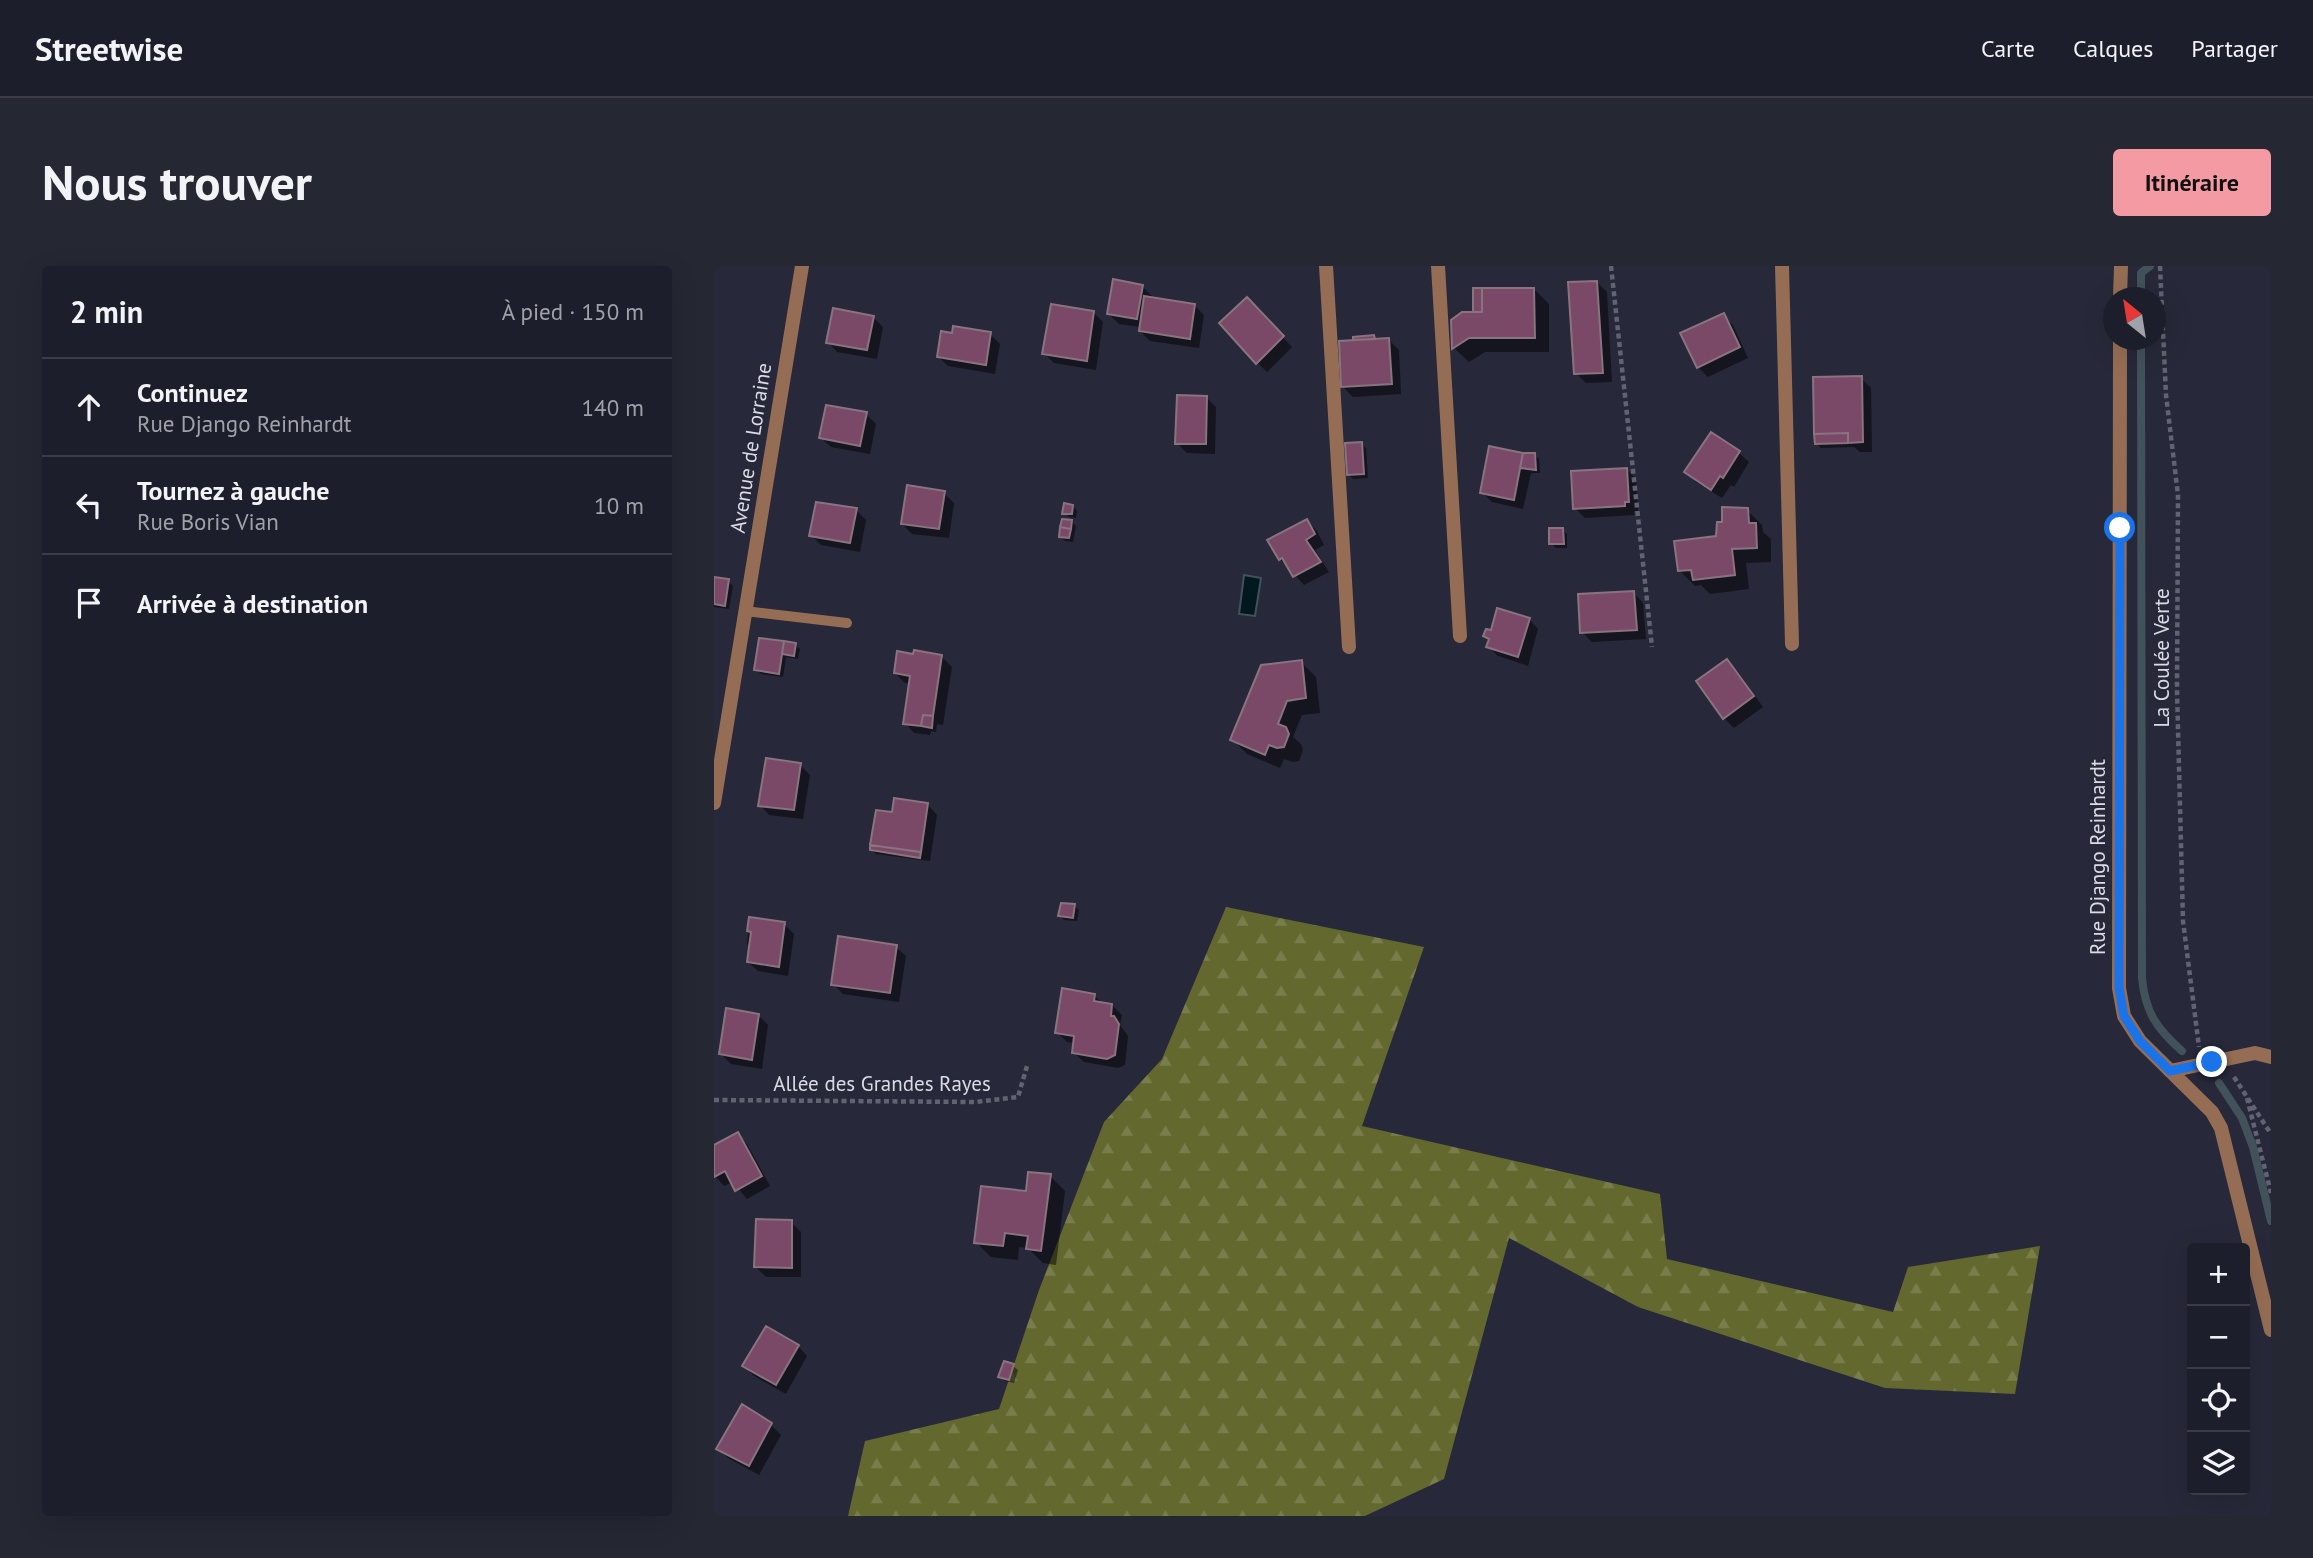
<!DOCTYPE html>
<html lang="fr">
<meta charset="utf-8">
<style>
body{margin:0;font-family:"PT Sans",sans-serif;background:#252733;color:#f1f3f6}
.controls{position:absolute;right:21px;bottom:21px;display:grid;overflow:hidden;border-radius:7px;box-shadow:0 7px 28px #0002}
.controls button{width:63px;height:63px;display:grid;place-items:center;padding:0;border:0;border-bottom:2px solid #3b3c47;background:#1d1e2b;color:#f1f3f6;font:35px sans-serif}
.compass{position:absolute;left:1389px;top:21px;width:63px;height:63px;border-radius:50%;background:#1d1e2b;box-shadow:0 7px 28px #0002;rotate:330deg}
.stop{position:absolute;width:21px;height:21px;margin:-16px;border:5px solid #1a73e8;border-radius:50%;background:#fff}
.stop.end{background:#1a73e8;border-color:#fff;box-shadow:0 2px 7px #0008}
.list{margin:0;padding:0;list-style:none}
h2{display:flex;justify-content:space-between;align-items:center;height:91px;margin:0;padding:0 28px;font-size:30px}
h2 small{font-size:23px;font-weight:400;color:#a0a2a9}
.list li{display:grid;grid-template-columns:46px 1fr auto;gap:21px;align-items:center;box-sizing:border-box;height:98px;padding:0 28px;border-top:2px solid #3b3c47}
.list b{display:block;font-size:26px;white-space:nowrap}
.list p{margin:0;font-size:23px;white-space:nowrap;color:#a0a2a9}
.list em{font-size:23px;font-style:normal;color:#a0a2a9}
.icon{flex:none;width:38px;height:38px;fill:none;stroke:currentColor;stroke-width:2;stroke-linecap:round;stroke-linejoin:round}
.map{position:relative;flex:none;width:1557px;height:1250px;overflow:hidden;border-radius:7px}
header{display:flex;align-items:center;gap:42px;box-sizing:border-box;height:98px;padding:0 35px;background:#1d1e2b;border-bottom:2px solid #3b3c47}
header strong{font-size:33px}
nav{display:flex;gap:38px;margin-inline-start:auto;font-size:24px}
.intro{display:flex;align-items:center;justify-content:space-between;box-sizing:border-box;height:168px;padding:0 42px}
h1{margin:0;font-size:49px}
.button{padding:18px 32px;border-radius:7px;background:#f49aa2;color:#111;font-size:24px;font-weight:700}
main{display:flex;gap:42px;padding:0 42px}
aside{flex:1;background:#1d1e2b;border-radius:7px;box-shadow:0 7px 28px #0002}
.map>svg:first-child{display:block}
.forest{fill:url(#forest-firs)}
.water{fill:#01181e;stroke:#42525a;stroke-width:2}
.shadow{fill:#0007}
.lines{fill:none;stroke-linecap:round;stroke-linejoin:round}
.stream{stroke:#42525a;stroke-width:8}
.building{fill:#7b4968;stroke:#88737f;stroke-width:2}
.path{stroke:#626372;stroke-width:4.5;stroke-dasharray:5 3.5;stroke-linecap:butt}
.lane{stroke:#956d54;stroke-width:10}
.street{stroke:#956d54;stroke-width:14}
.route{stroke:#1a73e8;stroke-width:9}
.labels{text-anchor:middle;stroke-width:5;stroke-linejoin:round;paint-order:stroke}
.street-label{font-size:21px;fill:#dadbe6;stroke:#272839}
</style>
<header>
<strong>Streetwise</strong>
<nav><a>Carte</a><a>Calques</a><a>Partager</a></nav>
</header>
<div class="intro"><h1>Nous trouver</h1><a class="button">Itinéraire</a></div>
<main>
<aside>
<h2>2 min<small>À pied · 150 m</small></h2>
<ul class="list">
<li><svg class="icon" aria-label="ahead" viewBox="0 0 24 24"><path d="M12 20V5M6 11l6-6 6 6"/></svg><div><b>Continuez</b><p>Rue Django Reinhardt</p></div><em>140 m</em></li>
<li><svg class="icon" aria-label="left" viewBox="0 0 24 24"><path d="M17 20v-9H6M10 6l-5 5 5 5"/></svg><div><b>Tournez à gauche</b><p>Rue Boris Vian</p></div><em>10 m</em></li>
<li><svg class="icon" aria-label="arrive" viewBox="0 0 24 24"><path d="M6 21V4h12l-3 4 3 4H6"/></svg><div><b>Arrivée à destination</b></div></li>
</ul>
</aside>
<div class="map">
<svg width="1557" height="1250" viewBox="0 0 1557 1250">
<defs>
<pattern id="forest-firs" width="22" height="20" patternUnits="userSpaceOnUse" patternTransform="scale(1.75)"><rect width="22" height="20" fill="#63682e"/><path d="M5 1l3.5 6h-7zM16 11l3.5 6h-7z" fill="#797d4c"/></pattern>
</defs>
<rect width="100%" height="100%" fill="#272839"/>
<path class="forest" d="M512 641 710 681 648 860 946 928 953 993 1179 1046 1194 1001 1326 980 1301 1128 1171 1122 924 1041 795 972 730 1213 651 1250H134L151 1175 285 1143 325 1024 390 856 448 793Z"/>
<path class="water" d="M530 309 547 312 541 350 525 348Z"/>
<path class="shadow" d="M883 16 893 26 898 116 872 117 862 107Z
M428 20 438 30 437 33 480 39 490 49 485 82 436 75 426 65 427 61 405 58 395 48Z
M820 23 835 38V86H771L755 96 740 82 739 55 764 47Z
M542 43 578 81 553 106 543 96Z
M379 46 389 56 382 104 340 97 330 87Z
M1009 49 1019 59 1034 92 994 111 984 101Z
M159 51 169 61 163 93 123 86 114 76Z
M276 68 286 78 281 108 234 100 224 90Z
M660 71 664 75 675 74 685 84 687 128 639 131 629 121 644 76 641 73Z
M1147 112 1157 122 1158 186H1146L1140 181 1107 182 1102 177Z
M492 131 502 141 501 188 473 187 463 177Z
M152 148 162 158 156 188 117 181 107 172Z
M998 168 1025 187 1035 196 1020 221 1017 219 1008 232 982 216 972 206Z
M647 178 652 182 654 212 639 213 635 209Z
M820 189 825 193 826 207H817L809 243 778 236 768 226Z
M912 203 922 213 924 245H920V249L871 252 861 242Z
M230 227 240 237 235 272 198 268 188 258Z
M359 240 363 245 362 252 355 251 350 247Z
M142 244 152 254 146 286 107 279 97 269Z
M1033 244 1048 259 1049 266 1057 273V296L1032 297 1035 323 996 328 987 319 981 320 966 305Z
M357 255 362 260 359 276 351 275 346 271Z
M593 255 603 265 610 279 601 284 615 306 590 319 566 293Z
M848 263 853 268V282H842L837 277Z
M0 313 14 315 19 320 15 343 0 341Z
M920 327 929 337 932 373 878 376 868 366Z
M815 353 824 363 814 400 784 390 774 380 776 375 771 370Z
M81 379 86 383 84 393 72 391 69 411 47 408 42 403Z
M228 391 238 401 229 459 223 458 222 466 217 465 216 469 200 467 191 457 196 417H191L181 407Z
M1013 395 1023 405 1049 441 1020 462 1010 452Z
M587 396 602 411 606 447 588 449 579 471 587 478 589 484 585 495 579 496 570 493 566 502 533 488 518 473Z
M86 499 96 509 89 553 55 549 46 539Z
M214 539 223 549 216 595 162 588 157 584 179 549Z
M360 640 365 644 363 655 350 654 346 649Z
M70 658 80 668 74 710 44 705 34 696 37 682 33 678 34 667 38 668 35 664Z
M182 681 192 690 185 736 129 728 119 718Z
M380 729 389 738 398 739 408 749 406 759 414 770 411 799 404 802 370 796 360 787 361 777 353 776 343 766Z
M44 749 54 759 48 803 17 798 7 788Z
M23 868 33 878 56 920 33 933 19 916 10 920 0 909V881Z
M336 910 351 925 342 999 329 997 314 982 305 981 304 994 277 991 262 976 314 927Z
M77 956 87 966V1011H52L42 1001Z
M84 1080 93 1090 72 1128 40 1110 30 1100Z
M299 1100 304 1104 300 1117 291 1115 286 1110Z
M28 1141 57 1159 67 1169 45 1209 14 1192 4 1182Z"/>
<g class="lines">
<path class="stream" d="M1427 32V7L1436 0
M1427 74 1428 712C1431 746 1443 763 1468 785
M1505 817 1528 852 1539 881 1557 955"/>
</g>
<path class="building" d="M399 13 429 19 423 53 393 48Z
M883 15 889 107 860 108 854 16Z
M759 22H768V46H759Z
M768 22H820L821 72H755L738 83 737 54 748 46H768Z
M430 30 481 38 476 73 425 65Z
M533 31 570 70 542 98 505 57Z
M337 38 380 45 373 95 328 88Z
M119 42 160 50 153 84 112 77Z
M1010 47 1026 81 983 102 966 67Z
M239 60 277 66 272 99 223 91 227 65 238 67Z
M660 69 661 73 639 74V71Z
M675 72 678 118 627 121 625 75Z
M1148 110 1149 176 1134 177V167L1100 168 1099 111Z
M463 129 493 130 492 178H461Z
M112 139 153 146 146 180 105 172Z
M997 166 1026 185 1009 212 1006 210 997 224 970 206Z
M1134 167V177L1101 178 1100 168Z
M648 176 650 208 633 209 631 177Z
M775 180 809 187 800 234 766 227Z
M809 187H821L822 204 806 202Z
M913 202 915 236H911V240L859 243 857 205Z
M193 219 231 225 225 263 187 258Z
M102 236 143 242 136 277 95 270Z
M350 237 359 239 358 248H348Z
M1008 241 1034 242 1035 257H1042L1043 282 1018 283 1021 309 979 314 977 304 964 305 960 275 1002 270 1003 256H1008Z
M348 253 358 254 357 263 346 261Z
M593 253 601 268 592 274 607 296 579 311 568 292 565 294 553 274Z
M346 261 357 263 355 272 345 271Z
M835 262H849L850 278H835Z
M0 311 15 313 11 340 0 338Z
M920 325 923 364 866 367 864 328Z
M783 342 816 352 804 391 772 381 775 373 769 370 772 363 777 364Z
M45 372 70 375 65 408 40 404Z
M70 375 82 377 80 390 68 388Z
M200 384 228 389 219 450 209 449 207 460 189 458 196 410 180 407 183 385 199 388Z
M1013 393 1040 430 1009 453 982 415Z
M588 394 592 432 573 435 564 458 572 461 575 468 570 481 563 482 555 479 551 489 516 474 547 399Z
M209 449 219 450 218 462 207 460Z
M52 492 87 497 80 544 44 540Z
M180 532 214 537 207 586 156 579 162 544 178 546Z
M156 579 207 586 206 592 156 584Z
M347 637 361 638 359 652 344 650Z
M35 651 71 656 65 701 33 696 37 666 33 665Z
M124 670 183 679 176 727 117 719Z
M348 722 381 728 380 735 398 738 397 750H400L405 758 401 789 393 793 358 787 360 770 341 767Z
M12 742 45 748 38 794 5 788Z
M24 866 48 910 21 925 11 905 0 911V879Z
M314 906 337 908 327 985 312 983 314 970 291 967 289 980 260 977 267 920 312 925Z
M42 953 78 954V1002L40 1001Z
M52 1060 85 1079 62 1119 28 1100Z
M290 1095 300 1098 295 1114 284 1111Z
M28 1138 58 1157 35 1200 2 1183Z"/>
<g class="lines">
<path class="path" d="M897 0 938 381
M1446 0 1452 129 1464 229 1463 425 1469 655 1485 781
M1520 811 1557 868
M1533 832 1557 927
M0 834 261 836 304 831 313 800"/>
<path class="lane" d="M31 345 133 357"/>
<path class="street" d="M612 0 635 381
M724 0 746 370
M1068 0 1078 378
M1406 32 1407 0
M1406 74 1405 722 1410 750 1426 775 1498 846 1507 862 1557 1064
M0 537 88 0
M1456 805 1541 787 1557 791"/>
</g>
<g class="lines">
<path class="route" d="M1406 262 1405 722 1410 750 1426 775 1456 805 1498 796"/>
</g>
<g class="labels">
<g class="street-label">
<text transform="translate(37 182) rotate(-81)" y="7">Avenue de Lorraine</text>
<text transform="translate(1448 392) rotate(-90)" y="7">La Coulée Verte</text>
<text transform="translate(1384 591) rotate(-90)" y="7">Rue Django Reinhardt</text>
<text x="168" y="825">Allée des Grandes Rayes</text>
</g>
</g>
</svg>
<div class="controls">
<button>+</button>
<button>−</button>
<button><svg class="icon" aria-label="locate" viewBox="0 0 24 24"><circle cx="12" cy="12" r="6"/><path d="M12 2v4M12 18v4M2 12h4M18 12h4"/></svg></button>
<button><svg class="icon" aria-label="layers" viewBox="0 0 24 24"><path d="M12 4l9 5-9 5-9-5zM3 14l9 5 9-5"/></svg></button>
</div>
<svg class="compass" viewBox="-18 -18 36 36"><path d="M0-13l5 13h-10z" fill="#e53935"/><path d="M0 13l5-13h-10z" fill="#a0a2a9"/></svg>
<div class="stop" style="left:1406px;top:262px"></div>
<div class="stop end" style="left:1498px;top:796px"></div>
</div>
</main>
